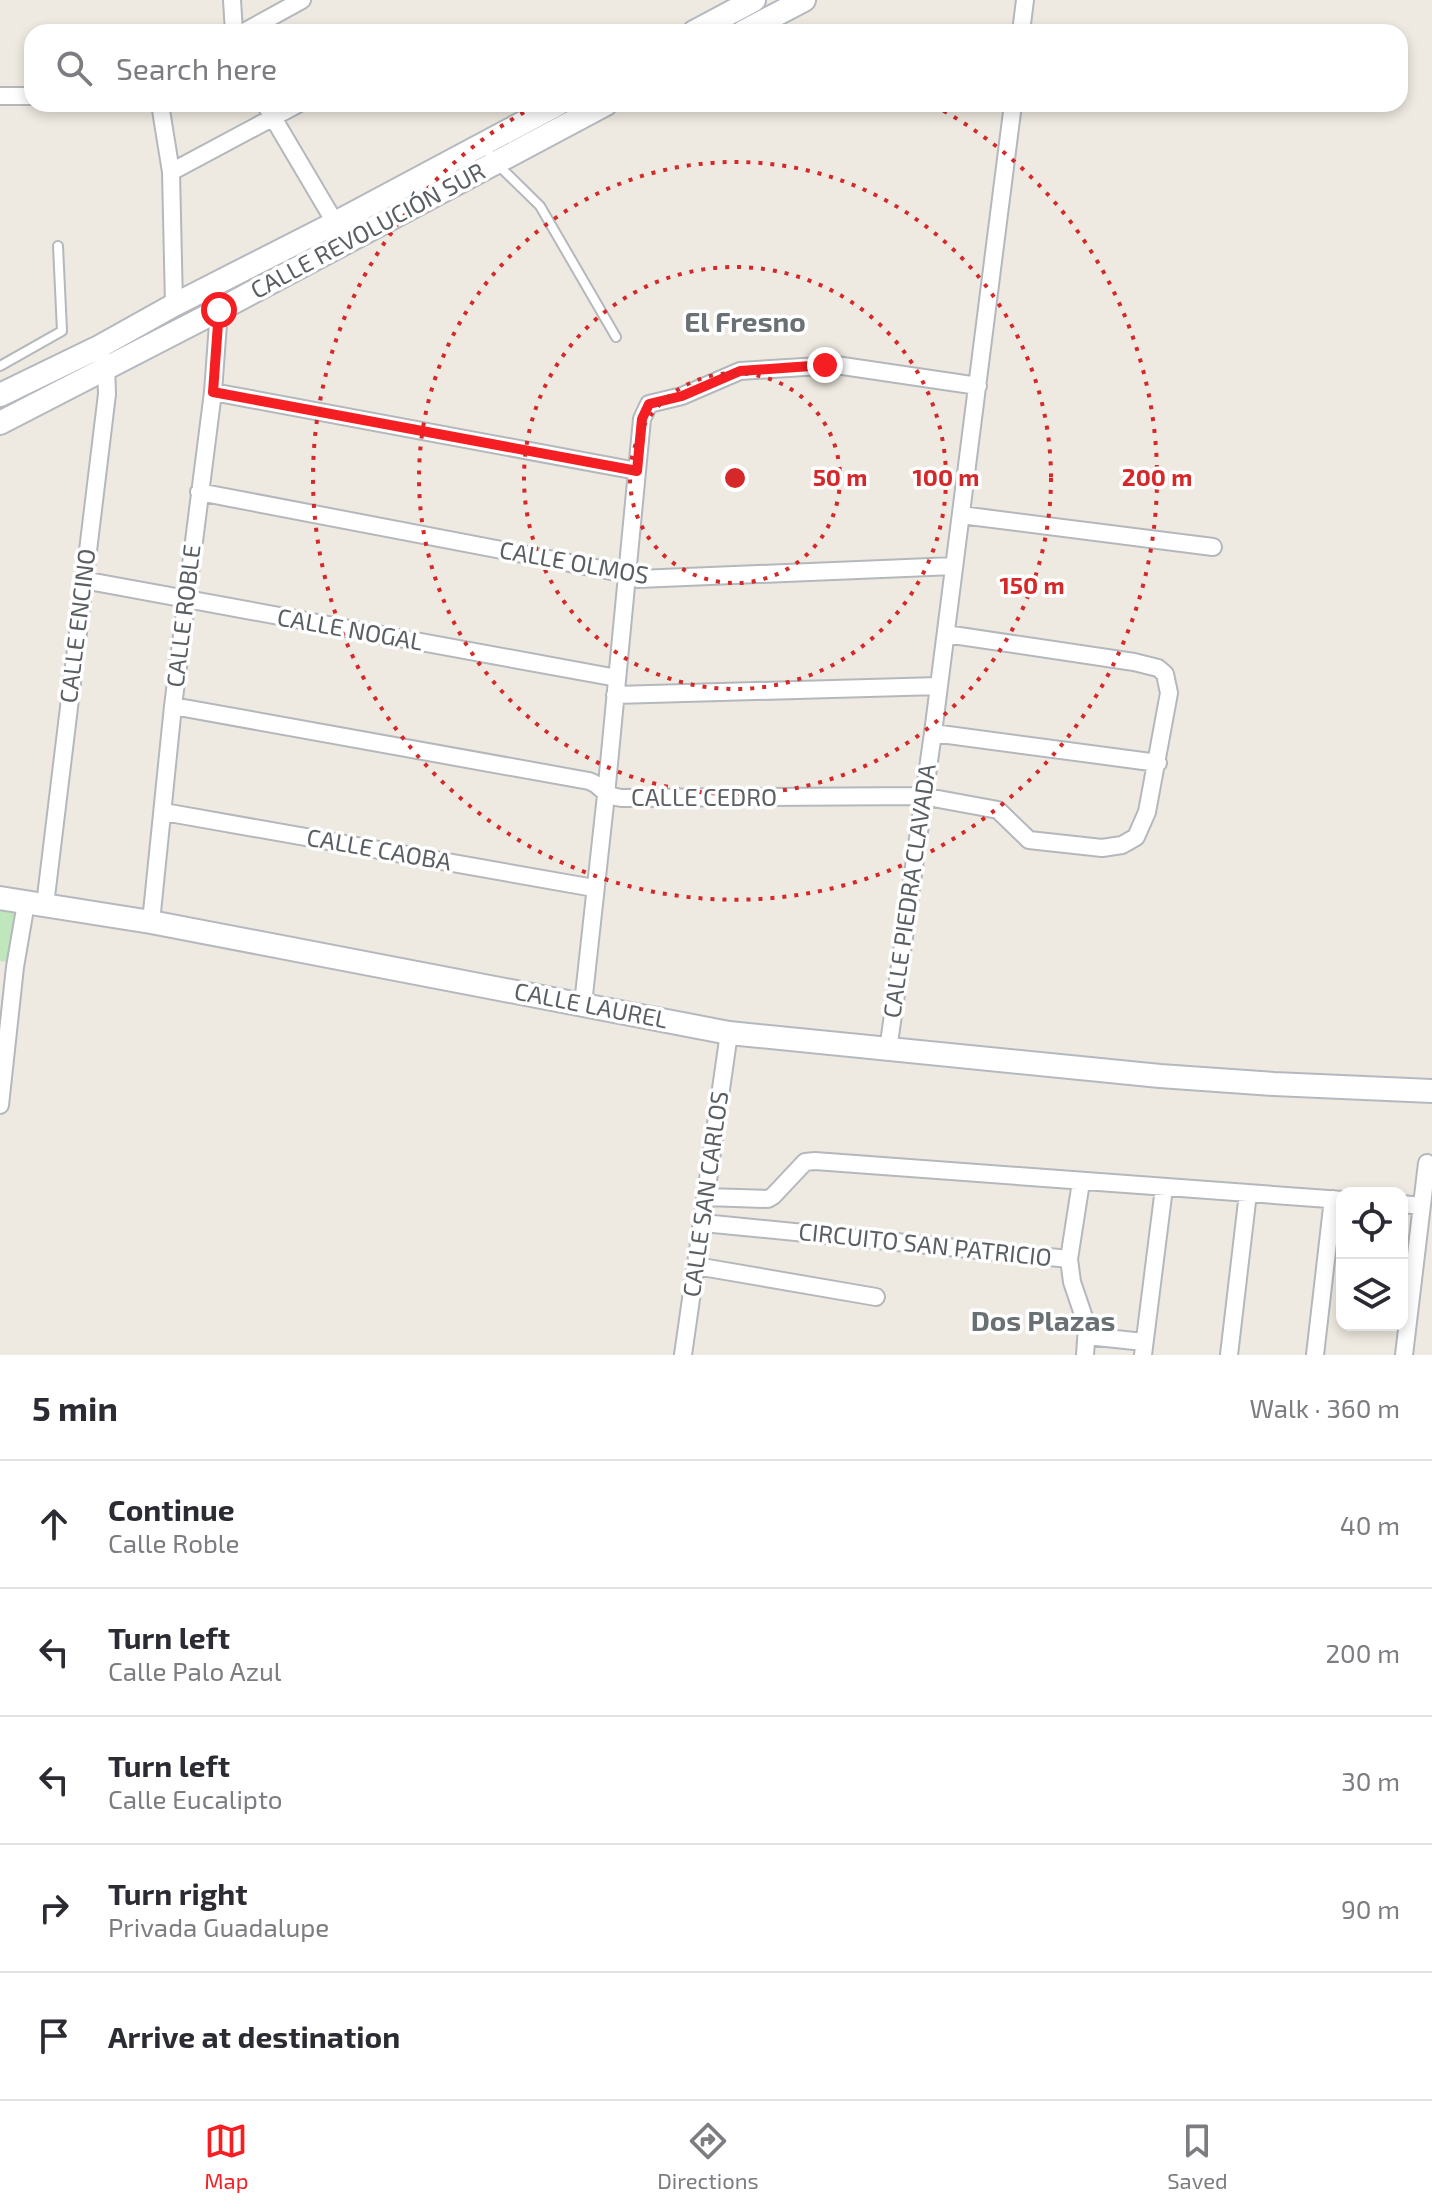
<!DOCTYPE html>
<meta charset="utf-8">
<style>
body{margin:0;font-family:"Exo 2",sans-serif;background:#f2f2f3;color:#2b2b33}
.controls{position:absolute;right:24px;bottom:24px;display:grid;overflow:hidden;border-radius:16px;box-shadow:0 4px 12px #0003}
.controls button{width:72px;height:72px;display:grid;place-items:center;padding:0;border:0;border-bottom:2px solid #e1e1e2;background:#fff;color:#2b2b33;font:40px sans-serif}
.stop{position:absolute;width:24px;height:24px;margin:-18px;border:6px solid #f51f23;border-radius:50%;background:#fff}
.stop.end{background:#f51f23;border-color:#fff;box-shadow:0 2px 8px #0008}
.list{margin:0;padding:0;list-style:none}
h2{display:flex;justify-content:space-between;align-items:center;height:104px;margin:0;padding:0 32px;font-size:34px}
h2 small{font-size:26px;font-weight:400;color:#7c7c81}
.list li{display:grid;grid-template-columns:52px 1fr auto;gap:24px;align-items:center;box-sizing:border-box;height:128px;padding:0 32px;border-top:2px solid #e1e1e2}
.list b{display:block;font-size:30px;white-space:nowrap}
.list p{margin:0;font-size:26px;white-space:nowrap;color:#7c7c81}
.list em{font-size:26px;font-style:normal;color:#7c7c81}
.icon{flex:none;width:44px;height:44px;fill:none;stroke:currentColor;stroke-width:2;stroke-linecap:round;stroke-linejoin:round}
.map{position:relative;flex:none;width:1432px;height:1355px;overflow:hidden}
.search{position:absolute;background:#fff;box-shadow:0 4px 12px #0003;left:24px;right:24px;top:24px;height:88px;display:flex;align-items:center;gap:20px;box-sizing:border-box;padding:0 28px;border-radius:24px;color:#7c7c81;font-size:30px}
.sheet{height:744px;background:#fff}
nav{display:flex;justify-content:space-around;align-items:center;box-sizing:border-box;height:112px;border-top:2px solid #e1e1e2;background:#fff;font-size:22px;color:#7c7c81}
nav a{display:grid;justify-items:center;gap:4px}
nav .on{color:#f51f23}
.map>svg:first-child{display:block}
.green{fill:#bfe7bb}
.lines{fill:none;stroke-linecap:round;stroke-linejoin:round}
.lane-casing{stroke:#b4b8bd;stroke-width:12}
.street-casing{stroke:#b4b8bd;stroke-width:20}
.secondary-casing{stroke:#b5b9bf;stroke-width:26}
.lane{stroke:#fff;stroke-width:8}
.street{stroke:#fff;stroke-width:16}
.secondary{stroke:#fff;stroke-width:22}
.route{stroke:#f51f23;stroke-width:10}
.ring{fill:none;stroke:#d62828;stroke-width:4;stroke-dasharray:4 8}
.labels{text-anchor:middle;stroke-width:7;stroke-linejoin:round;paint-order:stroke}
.street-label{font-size:24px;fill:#595f63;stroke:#fff}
.quarter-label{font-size:28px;font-weight:bold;fill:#6a7175;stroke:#fff}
.centre{fill:#d62828;stroke:#fff;stroke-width:4}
.ring-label{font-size:24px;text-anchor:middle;font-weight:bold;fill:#d62828;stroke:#fff;stroke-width:7;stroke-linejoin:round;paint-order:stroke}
</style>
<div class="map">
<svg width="1432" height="1355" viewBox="0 0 1432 1355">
<rect width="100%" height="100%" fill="#eeeae1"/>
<path class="green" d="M0 907 18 910 10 962 0 961Z"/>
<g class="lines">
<g class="lane-casing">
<path id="lane" d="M483 144 495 162 540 206 616 337
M0 366 62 331 58 246"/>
</g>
<g class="street-casing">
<path id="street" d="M232 0 234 32
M244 32 302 0
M1021 32 1025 0
M0 96H32
M160 104 171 172 174 305
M265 104 340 231
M171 172 298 104
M213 392 637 471
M199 492 627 574 638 579 954 566
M961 515 1213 547
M83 580 617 678
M615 695 939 686
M173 706 589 781C604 786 599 794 621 798L922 796 998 810 1029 840 1102 848 1122 845 1136 837 1147 812 1169 693 1165 674 1158 668 1134 662 946 634
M933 733 1158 763
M164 812 594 888
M45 905 107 394 106 366 97 348
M151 922 173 706 213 392 219 310 202 290
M583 1004 606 795 642 419 649 404 682 396 740 371 836 365 978 386
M888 1050 933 733 1013 104
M0 1105 15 967 26 903
M1081 1182 1069 1259 1072 1282 1087 1326 1085 1355
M705 1197 768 1199 773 1196 805 1162 815 1161 1342 1200
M1402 1204 1421 1206
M703 1223 1069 1259
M696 1266 876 1297
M1087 1336 1144 1342
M683 1355 729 1033
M1143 1355 1164 1188
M1229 1355 1248 1193
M1315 1355 1333 1199
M1404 1355 1427 1163"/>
</g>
<g class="secondary-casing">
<path id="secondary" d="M694 32 754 0
M743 32 804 0
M0 395 97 348 174 305 337 222 558 104
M0 423 219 310 606 104
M0 898 151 922 729 1033 1160 1076 1274 1084 1432 1091"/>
</g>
<use href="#lane" class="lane"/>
<use href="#street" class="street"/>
<use href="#secondary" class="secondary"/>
</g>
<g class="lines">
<path class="route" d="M219 310 213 392 637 471 642 419 649 404 682 396 740 371 825 365"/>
</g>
<g class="ring">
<circle cx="735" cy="478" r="105"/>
<circle cx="735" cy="478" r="211"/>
<circle cx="735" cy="478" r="316"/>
<path d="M933 105A422 422 0 1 1 537 105"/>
</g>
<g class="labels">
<g class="street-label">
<text transform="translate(368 231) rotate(-28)" y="8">CALLE REVOLUCIÓN SUR</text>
<text transform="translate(574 563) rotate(10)" y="8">CALLE OLMOS</text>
<text transform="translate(184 616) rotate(-83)" y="8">CALLE ROBLE</text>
<text transform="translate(78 626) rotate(-83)" y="8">CALLE ENCINO</text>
<text transform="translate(350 630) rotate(10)" y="8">CALLE NOGAL</text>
<text x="704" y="806">CALLE CEDRO</text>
<text transform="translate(379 850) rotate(10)" y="8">CALLE CAOBA</text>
<text transform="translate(910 891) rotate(-82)" y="8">CALLE PIEDRA CLAVADA</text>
<text transform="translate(591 1006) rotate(11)" y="8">CALLE LAUREL</text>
<text transform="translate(706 1194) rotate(-82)" y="8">CALLE SAN CARLOS</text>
<text transform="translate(925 1245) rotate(6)" y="8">CIRCUITO SAN PATRICIO</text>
</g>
<g class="quarter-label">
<text x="745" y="332">El Fresno</text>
<text x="1043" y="1331">Dos Plazas</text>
</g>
</g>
<circle cx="735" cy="478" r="12" class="centre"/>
<g class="ring-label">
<text x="840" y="486">50 m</text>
<text x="946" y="486">100 m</text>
<text x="1157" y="486">200 m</text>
<text x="1032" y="594">150 m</text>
</g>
</svg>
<div class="controls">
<button><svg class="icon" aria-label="locate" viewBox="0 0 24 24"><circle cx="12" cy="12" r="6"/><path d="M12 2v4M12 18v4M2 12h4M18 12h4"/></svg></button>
<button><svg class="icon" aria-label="layers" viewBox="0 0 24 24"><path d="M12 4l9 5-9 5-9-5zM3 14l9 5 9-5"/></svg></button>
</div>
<div class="stop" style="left:219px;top:310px"></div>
<div class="stop end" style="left:825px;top:365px"></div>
<div class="search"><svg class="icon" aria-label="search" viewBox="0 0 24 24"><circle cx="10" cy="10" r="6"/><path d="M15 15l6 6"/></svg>Search here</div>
</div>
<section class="sheet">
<h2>5 min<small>Walk · 360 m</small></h2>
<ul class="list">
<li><svg class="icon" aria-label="ahead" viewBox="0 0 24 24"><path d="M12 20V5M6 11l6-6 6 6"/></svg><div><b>Continue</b><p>Calle Roble</p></div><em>40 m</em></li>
<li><svg class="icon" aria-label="left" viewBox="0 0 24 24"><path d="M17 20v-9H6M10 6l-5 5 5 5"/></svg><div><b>Turn left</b><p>Calle Palo Azul</p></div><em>200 m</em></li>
<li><svg class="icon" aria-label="left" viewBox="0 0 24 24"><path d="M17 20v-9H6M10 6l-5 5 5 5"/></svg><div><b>Turn left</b><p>Calle Eucalipto</p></div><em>30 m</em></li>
<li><svg class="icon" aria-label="right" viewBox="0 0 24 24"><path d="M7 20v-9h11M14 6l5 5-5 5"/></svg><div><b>Turn right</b><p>Privada Guadalupe</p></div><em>90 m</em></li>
<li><svg class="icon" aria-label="arrive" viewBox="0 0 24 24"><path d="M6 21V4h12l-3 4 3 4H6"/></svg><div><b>Arrive at destination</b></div></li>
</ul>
</section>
<nav>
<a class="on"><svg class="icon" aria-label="map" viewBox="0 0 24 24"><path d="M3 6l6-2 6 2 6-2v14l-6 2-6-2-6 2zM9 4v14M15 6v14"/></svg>Map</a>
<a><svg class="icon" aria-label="directions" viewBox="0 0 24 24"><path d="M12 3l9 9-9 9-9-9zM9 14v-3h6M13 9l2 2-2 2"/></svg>Directions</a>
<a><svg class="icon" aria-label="saved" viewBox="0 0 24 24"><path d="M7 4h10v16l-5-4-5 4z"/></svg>Saved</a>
</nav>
